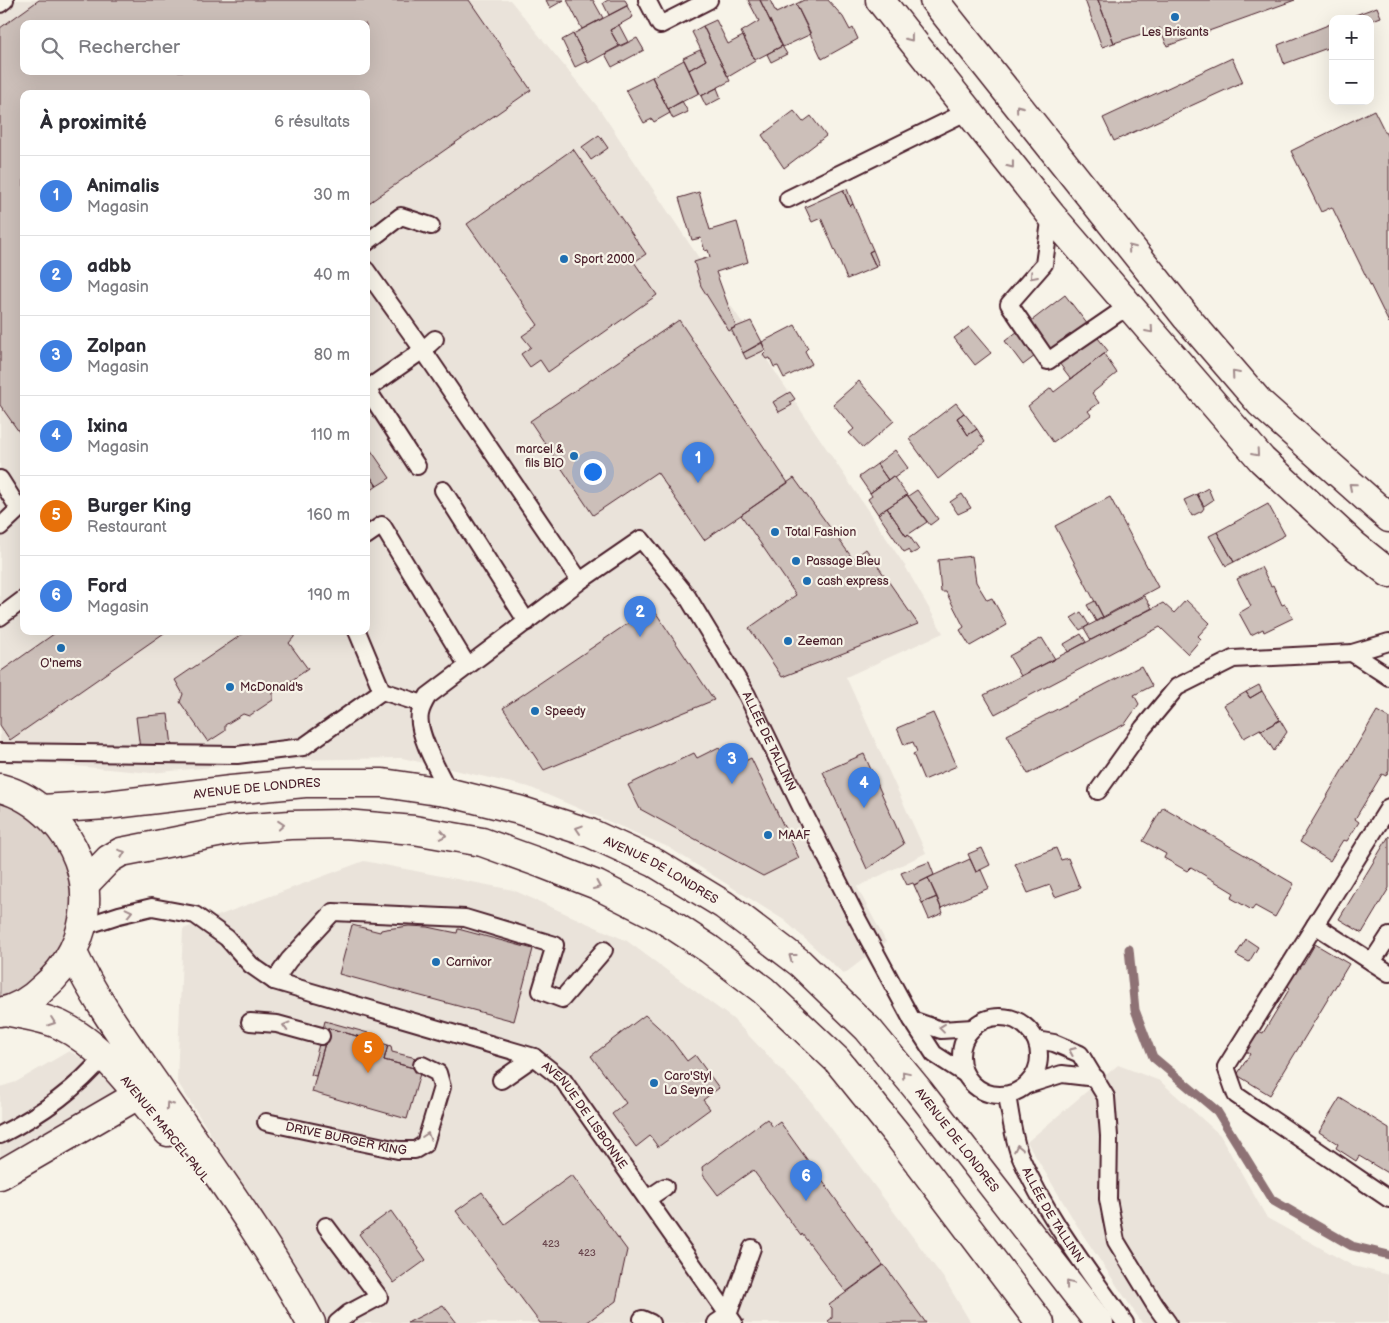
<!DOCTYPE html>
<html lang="fr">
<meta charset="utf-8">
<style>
body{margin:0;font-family:"Balsamiq Sans",sans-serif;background:#f7f7f7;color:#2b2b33}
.controls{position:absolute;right:15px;top:15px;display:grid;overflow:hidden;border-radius:10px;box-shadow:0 5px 20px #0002}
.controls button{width:45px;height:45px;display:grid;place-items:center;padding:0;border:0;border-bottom:1px solid #e1e1e2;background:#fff;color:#2b2b33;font:25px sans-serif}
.you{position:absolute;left:592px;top:471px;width:18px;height:18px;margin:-12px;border:4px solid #fff;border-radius:50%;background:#1a73e8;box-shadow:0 0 0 8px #1a73e833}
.badge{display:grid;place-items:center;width:32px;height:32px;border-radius:50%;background:#111827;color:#fff;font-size:16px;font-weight:700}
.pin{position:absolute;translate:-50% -41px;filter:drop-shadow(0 1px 2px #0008)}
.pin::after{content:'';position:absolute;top:26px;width:18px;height:15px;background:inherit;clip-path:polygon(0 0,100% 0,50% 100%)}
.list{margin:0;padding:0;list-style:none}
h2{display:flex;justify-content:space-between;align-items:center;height:65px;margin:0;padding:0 20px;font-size:21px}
h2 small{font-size:16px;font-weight:400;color:#7c7c81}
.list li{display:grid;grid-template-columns:32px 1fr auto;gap:15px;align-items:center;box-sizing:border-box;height:80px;padding:0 20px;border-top:1px solid #e1e1e2}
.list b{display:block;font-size:19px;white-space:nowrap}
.list p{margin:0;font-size:16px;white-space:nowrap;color:#7c7c81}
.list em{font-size:16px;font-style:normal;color:#7c7c81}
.icon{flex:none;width:28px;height:28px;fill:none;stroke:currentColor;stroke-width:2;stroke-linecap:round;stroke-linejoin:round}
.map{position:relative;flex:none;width:1389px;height:1323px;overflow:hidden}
.search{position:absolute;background:#fff;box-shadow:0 5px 20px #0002;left:20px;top:20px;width:350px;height:55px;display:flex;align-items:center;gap:12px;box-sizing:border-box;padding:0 18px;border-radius:10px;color:#7c7c81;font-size:19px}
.panel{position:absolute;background:#fff;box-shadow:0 5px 20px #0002;left:20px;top:90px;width:350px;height:545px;border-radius:10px}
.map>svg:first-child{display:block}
.built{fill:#eae3da;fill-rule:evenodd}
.green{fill:#ded4cc;stroke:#947a7c}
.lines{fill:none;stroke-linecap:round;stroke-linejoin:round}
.stream{stroke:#8e7275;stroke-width:9}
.building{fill:#ccbfb9;stroke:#4a1f2b;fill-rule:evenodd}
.lane-casing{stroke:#4a1f2b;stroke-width:20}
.street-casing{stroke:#4a1f2b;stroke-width:31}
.secondary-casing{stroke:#4a1f2b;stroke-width:31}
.primary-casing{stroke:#4a1f2b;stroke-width:31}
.lane{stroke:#f7f3e8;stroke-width:16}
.street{stroke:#f7f3e8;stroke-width:28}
.secondary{stroke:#f7f3e8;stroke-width:28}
.primary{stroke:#f7f3e8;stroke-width:28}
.oneway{stroke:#a0898a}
.poi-dot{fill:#1f6fb2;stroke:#f7f3e8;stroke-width:2}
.labels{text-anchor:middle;stroke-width:4.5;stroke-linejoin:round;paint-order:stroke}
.number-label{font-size:10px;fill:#6a474e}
.poi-label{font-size:12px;fill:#4a1f2b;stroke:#f7f3e8;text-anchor:start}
.street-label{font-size:12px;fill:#4a1f2b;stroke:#f7f3e8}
</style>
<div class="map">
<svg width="1389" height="1323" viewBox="0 0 1389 1323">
<rect width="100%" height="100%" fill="#f7f3e8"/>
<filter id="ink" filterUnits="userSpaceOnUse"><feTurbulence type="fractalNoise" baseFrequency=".02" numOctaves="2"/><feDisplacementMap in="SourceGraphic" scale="10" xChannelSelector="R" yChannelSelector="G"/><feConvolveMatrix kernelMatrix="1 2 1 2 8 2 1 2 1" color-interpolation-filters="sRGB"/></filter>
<g filter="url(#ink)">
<path class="built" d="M0 0H510L598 107 905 566 943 633 846 677 926 853 857 887 886 942 844 974 784 920 668 847 529 787 402 758 283 760 151 773 0 759ZM24 24H366V71H24ZM24 94H366V631H24Z
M364 861 513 890 627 941 733 1019 810 1100 945 1280 971 1323H330L177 1081 183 929Z
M69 1051 96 1066 126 1091 0 1162V1087L16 1082Z
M1118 1065 1160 1081 1220 1135 1267 1218 1353 1266 1389 1275V1323H1142L1081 1232 1027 1142Z"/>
<path class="green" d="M0 788 77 855 73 953 0 1012Z"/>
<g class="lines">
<path class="stream" d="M1129 949 1135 1010 1153 1057 1217 1111 1272 1200 1352 1246 1389 1255"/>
</g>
<path class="building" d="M39 0H469L531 90 366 205V94H24V439L0 405V28ZM24 24H366V71H24Z
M546 0H564L550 8Z
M567 0H593L603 18 582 29Z
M608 0H625L628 5 609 15 603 3Z
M748 0H760L782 46 755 60 741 32 759 21Z
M760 0H770L776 13 796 4 811 34 783 47Z
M804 0H828L843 17 850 30 853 28 858 39 822 59 796 4Z
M1085 0H1098L1114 43 1102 47Z
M1098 0H1295L1167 46 1160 28 1114 43Z
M627 6 633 17 610 30 619 46 588 63 573 34Z
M1377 7 1381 17 1370 21V19H1351L1350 17Z
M716 20 728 44 743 36 755 61 728 77 703 26Z
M1333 23V46L1284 64 1278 45Z
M619 25 628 42 619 46 610 30Z
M703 26 730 81 701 96 689 70 706 60 692 32Z
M573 34 587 61 575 67 562 40Z
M637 38 644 50 612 67 605 54Z
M782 46 787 54 771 62 767 54Z
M700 50 706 60 689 70 683 58Z
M1232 58 1243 82 1114 141 1103 118Z
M684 60 699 93 668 109 652 77Z
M652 77 670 113 654 122 652 119 644 123 626 90Z
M717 88 721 98 706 106 701 96Z
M682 101 688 112 673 119 668 109Z
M1374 110 1389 140V323L1332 207 1321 212 1291 151Z
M794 111 803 122 811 116 826 136 784 168 762 135Z
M599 135 608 148 591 160 582 147Z
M573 149 646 254 634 262 657 295 548 372 540 360 530 367 521 354 531 347 522 336 538 325 467 224Z
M847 189 853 204 850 206 843 190Z
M843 190 850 206 853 204 873 250 869 252 876 267 847 279 821 218 812 222 805 207Z
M699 192 710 230 737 222 748 262 716 272 736 327 729 331 701 286 694 262 710 257 708 250 705 251 701 238 692 240 679 198Z
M873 250 879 265 876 267 869 252Z
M1065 295 1108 351 1071 379 1047 347 1023 365 1005 341Z
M679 320 788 483 704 540 657 472 593 515 530 421Z
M751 321 762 342 743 353 731 329Z
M795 325 808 348 805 351 812 364 784 378 778 366 774 367 770 358 766 359 763 355 766 352 762 342Z
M969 327 991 353 975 365 954 338Z
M762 343 765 350 746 359 743 353Z
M1104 354 1117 373 1092 393 1099 403 1088 411 1091 415 1053 442 1028 406 1051 388 1054 392Z
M859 381 894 421 863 448 849 433 854 429 833 404Z
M790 392 795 399 790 402 792 405 779 412 773 402Z
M956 403 964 413 957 418 968 435 977 429 985 442 938 479 909 439Z
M964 413 977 429 968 435 957 418Z
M366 443 390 478 377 486 366 470Z
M895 450 908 468 894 478 893 476 888 480 877 464Z
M877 464 888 480 870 493 859 477Z
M366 470 377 486 366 494Z
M893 476 907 495 878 514 868 499 872 496 870 493Z
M794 478 853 559 866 549 918 624 782 677 749 628 796 595 741 515Z
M1208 488 1213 500 1204 506 1197 494Z
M917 490 938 519 930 525 908 496Z
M962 494 971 508 958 514 950 502Z
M1197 494 1204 508 1202 511 1192 516 1184 500Z
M907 495 927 522 906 536 887 508Z
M1110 497 1158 587 1103 617 1055 526Z
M1268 504 1285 535 1234 562 1217 532Z
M887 508 906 536 908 534 919 550 911 554 908 550 904 552 878 514Z
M1217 532 1234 562 1226 566 1209 536Z
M972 556 976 582 987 600 992 598 1007 625 970 646 960 630 964 627 946 592H941L938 560Z
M1261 567 1271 586 1273 585 1282 605 1285 604 1293 618 1264 632 1263 629 1251 635 1239 613 1251 606 1237 579Z
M1144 596 1152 608 1091 640 1084 628Z
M1186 600 1210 623 1198 636 1201 639 1188 654 1160 627 995 714 984 695 1163 603 1174 613Z
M1095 601 1103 617 1096 621 1087 605Z
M652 607 714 700 544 770 503 708Z
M1081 612 1089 625 1080 630 1071 618Z
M58 631H167L10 740 0 725V672Z
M247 631H296L294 637 289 643 308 669 273 693V700L249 716 243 714 225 725V731L208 742 180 702 183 694 175 680Z
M1081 634 1086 642 1068 652 1064 644Z
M1042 638 1055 659 1021 676 1009 656Z
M1141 666 1152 686 1134 695 1139 704 1125 724 1028 774 1007 735Z
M1259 685 1262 691 1250 698 1246 692Z
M1262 691 1280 720 1262 730 1260 729 1244 738 1224 705 1246 692 1250 698Z
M1377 711 1389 718V770L1386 776 1382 774 1355 819 1359 822 1347 841 1343 840 1330 861 1300 842Z
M933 713 957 766 924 780 913 754 917 752 913 742 904 745 897 728Z
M168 714 172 746 140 749 136 717Z
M1280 720 1287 732 1274 751 1260 729 1262 730Z
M719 747 730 769 751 758 799 858 763 876 640 809 628 785 694 753 697 758Z
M864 754 904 844 867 869 823 772Z
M1163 807 1294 884 1275 917 1255 906 1252 910 1231 898 1234 893 1191 867 1187 871 1164 858 1166 854 1143 841Z
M1389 836V888L1362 933 1339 919Z
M982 848 990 865 976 872 968 854Z
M1056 848 1061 860 1068 858 1080 888 1055 897 1050 885 1028 893 1015 864Z
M970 859 976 872 981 870 989 888 941 908 928 878Z
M929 862 934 875 914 885 913 883 907 885 901 873Z
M928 878 937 897 922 903 914 885Z
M937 897 943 913 929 919 922 903Z
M352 925 380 932 381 930 386 929 409 926 428 927 457 933 458 929 533 949 514 1021 339 974Z
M1246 939 1258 947 1249 962 1236 955Z
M1315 944 1349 964 1270 1095 1237 1075 1250 1054 1246 1051 1258 1031 1263 1033 1290 988 1286 984 1299 963 1303 965Z
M645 1015 669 1037 687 1061 695 1055 719 1088 703 1100 710 1109 658 1147 650 1136 636 1147 612 1114 626 1103 591 1056Z
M325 1021 379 1036 377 1042 329 1028 316 1076 311 1075Z
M329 1028 388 1045 384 1060 421 1070 407 1119 312 1092Z
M388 1045 391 1046 392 1052 424 1060 421 1070 384 1060Z
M1340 1098 1389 1128V1174L1359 1156 1356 1161 1336 1148 1338 1144 1319 1132Z
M767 1119 773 1127 780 1122 883 1265 846 1292 802 1234 801 1236 753 1170 718 1195 703 1175 702 1167Z
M572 1175 627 1250 616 1301 586 1323H540L456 1211 482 1192 505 1224Z
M391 1211 426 1260 394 1283 359 1234Z
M884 1265 926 1323H829L828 1321 832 1318V1308L829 1305Z
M443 1305 457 1323H407Z"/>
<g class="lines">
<g class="lane-casing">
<g id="lane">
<path d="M647 0 660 25 709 0"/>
<path d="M0 4 5 0"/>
<path d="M788 199 968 111"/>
<path d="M1051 215 1044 264 1009 304 1048 361 1118 313 1132 309"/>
<path d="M366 243 401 216 431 226"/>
<path d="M366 270 423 350 580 581"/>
<path d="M417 466 367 389 423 350 435 339"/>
<path d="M0 479 19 509 24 504"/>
<path d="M443 490 527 622"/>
<path d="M0 527 19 509"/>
<path d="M366 536 382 525 467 665"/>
<path d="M0 617 24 599"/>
<path d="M357 631 382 691 423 704"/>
<path d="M1352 653 1389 677"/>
<path d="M0 752 237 755 303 747 382 691"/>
<path d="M1098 791 1143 728 1177 687 1233 659 1352 653 1389 642"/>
<path id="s1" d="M449 792C440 774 416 733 420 714 421 708 425 701 428 696L580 581 641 539 687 596 747 695 802 809 857 918 912 1020 934 1054 965 1074"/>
<path d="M1389 807 1226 1067 1236 1095 1389 1199"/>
<path d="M1315 925 1389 973"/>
<path id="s2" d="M82 927 119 915 152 907 195 915 227 938 251 965 274 981 534 1057 563 1080 734 1323"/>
<path d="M1372 962 1389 936"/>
<path d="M274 981 289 960 333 912 465 918 555 945 541 991 562 999 604 950"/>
<circle cx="1000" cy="1056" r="39"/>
<path d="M912 1020 941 1030 973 1028"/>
<path d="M250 1022 277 1024 321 1036"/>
<path d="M1036 1040 1054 1043 1080 1054 1106 1097 1109 1136 1108 1199 1116 1241 1155 1305 1168 1323"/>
<path d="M501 1080 534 1057"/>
<path d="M1027 1085 1062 1074 1096 1078"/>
<path id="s3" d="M1007 1095C1010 1112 1014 1144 1021 1158 1047 1218 1088 1270 1125 1323"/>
<path id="s4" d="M266 1122 398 1150H415L425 1144 442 1087 438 1073 422 1065"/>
<path d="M0 1135C40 1115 75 1091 104 1056"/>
<path d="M647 1199 665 1187"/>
<path d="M326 1226 379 1297 349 1313 337 1323"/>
<path d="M642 1319 651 1323"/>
<path d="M716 1323 728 1315 752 1248"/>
</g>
</g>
<g class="street-casing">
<path id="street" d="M0 1175 138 1095"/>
</g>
<g class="secondary-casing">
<g id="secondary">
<path d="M0 788C20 793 37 804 52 819 100 868 95 944 43 988 32 999 16 1009 0 1012"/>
<path id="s5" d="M42 809 107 805 231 790 305 783H383L451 793 519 810 590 833 655 863 724 905 800 963 868 1029 919 1091 1099 1323"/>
<path d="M85 884 109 859 121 852 238 829 290 825 345 824 414 830 482 842 543 864 597 885 662 918 709 949 763 990 837 1060 900 1138 1040 1323"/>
<path d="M73 953C96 1002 129 1046 160 1091 212 1167 267 1242 311 1323"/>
<path d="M5 1011C23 1015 43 1017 60 1025 105 1046 138 1095 168 1132"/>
</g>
</g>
<g class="primary-casing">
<path id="primary" d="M880 0 1051 215 1262 460 1355 546 1389 573
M934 0 1187 318 1260 403 1389 518"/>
</g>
<use href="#lane" class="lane"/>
<use href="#street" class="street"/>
<use href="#secondary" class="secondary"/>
<use href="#primary" class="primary"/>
</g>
<defs><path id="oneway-chevron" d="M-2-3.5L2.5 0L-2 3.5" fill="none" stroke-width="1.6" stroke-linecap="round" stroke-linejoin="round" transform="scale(1.25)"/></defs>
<g class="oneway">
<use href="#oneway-chevron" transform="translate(910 38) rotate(52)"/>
<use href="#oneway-chevron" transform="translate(1019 108) rotate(-129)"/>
<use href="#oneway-chevron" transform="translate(1011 165) rotate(52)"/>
<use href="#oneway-chevron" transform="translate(1131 248) rotate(-129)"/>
<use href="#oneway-chevron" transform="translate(1033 276) rotate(131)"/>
<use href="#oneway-chevron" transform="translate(1150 330) rotate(49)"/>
<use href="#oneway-chevron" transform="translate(1235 374) rotate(-131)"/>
<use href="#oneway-chevron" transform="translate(1256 453) rotate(49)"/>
<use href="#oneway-chevron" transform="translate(1352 486) rotate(-139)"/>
<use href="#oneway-chevron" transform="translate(281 825) rotate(-5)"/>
<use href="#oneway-chevron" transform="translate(579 829) rotate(-162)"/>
<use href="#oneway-chevron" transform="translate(443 835) rotate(10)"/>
<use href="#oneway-chevron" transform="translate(122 853) rotate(-21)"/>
<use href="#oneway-chevron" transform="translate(597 886) rotate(24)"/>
<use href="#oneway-chevron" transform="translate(129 912) rotate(-13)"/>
<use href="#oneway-chevron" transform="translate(792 957) rotate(-143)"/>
<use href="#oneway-chevron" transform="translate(52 1022) rotate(20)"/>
<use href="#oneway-chevron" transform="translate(286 1026) rotate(-165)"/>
<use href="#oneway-chevron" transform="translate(942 1028) rotate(-173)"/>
<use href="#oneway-chevron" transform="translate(1072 1051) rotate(-157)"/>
<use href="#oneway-chevron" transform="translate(905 1074) rotate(-130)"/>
<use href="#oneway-chevron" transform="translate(169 1105) rotate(-125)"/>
<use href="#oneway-chevron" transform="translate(427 1136) rotate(-72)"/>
<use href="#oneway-chevron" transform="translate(1018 1148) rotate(-102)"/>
<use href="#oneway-chevron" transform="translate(1069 1284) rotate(-128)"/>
</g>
</g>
<g class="poi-dot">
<circle cx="1175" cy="17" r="5"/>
<circle cx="564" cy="259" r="5"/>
<circle cx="574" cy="456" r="5"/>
<circle cx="775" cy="532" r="5"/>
<circle cx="796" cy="561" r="5"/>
<circle cx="807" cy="581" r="5"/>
<circle cx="788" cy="641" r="5"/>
<circle cx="61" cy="648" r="5"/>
<circle cx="230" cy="687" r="5"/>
<circle cx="535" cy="711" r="5"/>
<circle cx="768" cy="835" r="5"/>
<circle cx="436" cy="962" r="5"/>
<circle cx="654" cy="1083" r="5"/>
</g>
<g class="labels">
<g class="number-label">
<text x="551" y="1247">423</text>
<text x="587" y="1256">423</text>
</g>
<g class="poi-label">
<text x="1175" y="36" text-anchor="middle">Les Brisants</text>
<text x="574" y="263">Sport 2000</text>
<text x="564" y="453" text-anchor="end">marcel &amp;<tspan x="564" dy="14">fils BIO</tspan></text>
<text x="785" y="536">Total Fashion</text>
<text x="806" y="565">Passage Bleu</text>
<text x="817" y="585">cash express</text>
<text x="798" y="645">Zeeman</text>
<text x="61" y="667" text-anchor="middle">O'nems</text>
<text x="240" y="691">McDonald's</text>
<text x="545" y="715">Speedy</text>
<text x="778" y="839">MAAF</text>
<text x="446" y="966">Carnivor</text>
<text x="664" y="1080">Caro'Styl<tspan x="664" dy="14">La Seyne</tspan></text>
</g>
<g class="street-label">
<text dy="4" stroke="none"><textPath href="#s1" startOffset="609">ALLÉE DE TALLINN</textPath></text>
<text dy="4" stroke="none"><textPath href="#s5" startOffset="216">AVENUE DE LONDRES</textPath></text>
<text dy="4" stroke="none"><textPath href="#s5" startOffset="636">AVENUE DE LONDRES</textPath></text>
<text dy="4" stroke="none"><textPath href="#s2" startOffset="569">AVENUE DE LISBONNE</textPath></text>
<text transform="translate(165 1129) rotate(51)" y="4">AVENUE MARCEL PAUL</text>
<text dy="4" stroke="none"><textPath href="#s4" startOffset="82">DRIVE BURGER KING</textPath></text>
<text dy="4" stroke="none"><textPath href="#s5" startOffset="1041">AVENUE DE LONDRES</textPath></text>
<text dy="4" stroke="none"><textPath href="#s3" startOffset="130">ALLÉE DE TALLINN</textPath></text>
</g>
</g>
</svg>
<div class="controls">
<button>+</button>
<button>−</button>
</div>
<div class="you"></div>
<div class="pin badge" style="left:698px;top:483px;background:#3f7fe0">1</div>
<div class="pin badge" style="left:640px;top:637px;background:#3f7fe0">2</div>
<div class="pin badge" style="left:732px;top:784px;background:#3f7fe0">3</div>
<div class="pin badge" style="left:864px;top:808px;background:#3f7fe0">4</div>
<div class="pin badge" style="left:368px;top:1073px;background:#e8710a">5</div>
<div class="pin badge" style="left:806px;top:1201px;background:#3f7fe0">6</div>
<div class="search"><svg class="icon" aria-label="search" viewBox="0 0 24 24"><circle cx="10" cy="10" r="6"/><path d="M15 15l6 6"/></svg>Rechercher</div>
<section class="panel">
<h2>À proximité<small>6 résultats</small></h2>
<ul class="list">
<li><span class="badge" style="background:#3f7fe0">1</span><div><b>Animalis</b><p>Magasin</p></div><em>30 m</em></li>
<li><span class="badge" style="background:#3f7fe0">2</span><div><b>adbb</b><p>Magasin</p></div><em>40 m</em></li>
<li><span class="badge" style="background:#3f7fe0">3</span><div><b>Zolpan</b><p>Magasin</p></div><em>80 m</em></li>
<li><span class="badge" style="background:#3f7fe0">4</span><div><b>Ixina</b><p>Magasin</p></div><em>110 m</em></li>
<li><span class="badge" style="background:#e8710a">5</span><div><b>Burger King</b><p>Restaurant</p></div><em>160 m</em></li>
<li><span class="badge" style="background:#3f7fe0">6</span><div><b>Ford</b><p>Magasin</p></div><em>190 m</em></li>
</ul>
</section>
</div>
